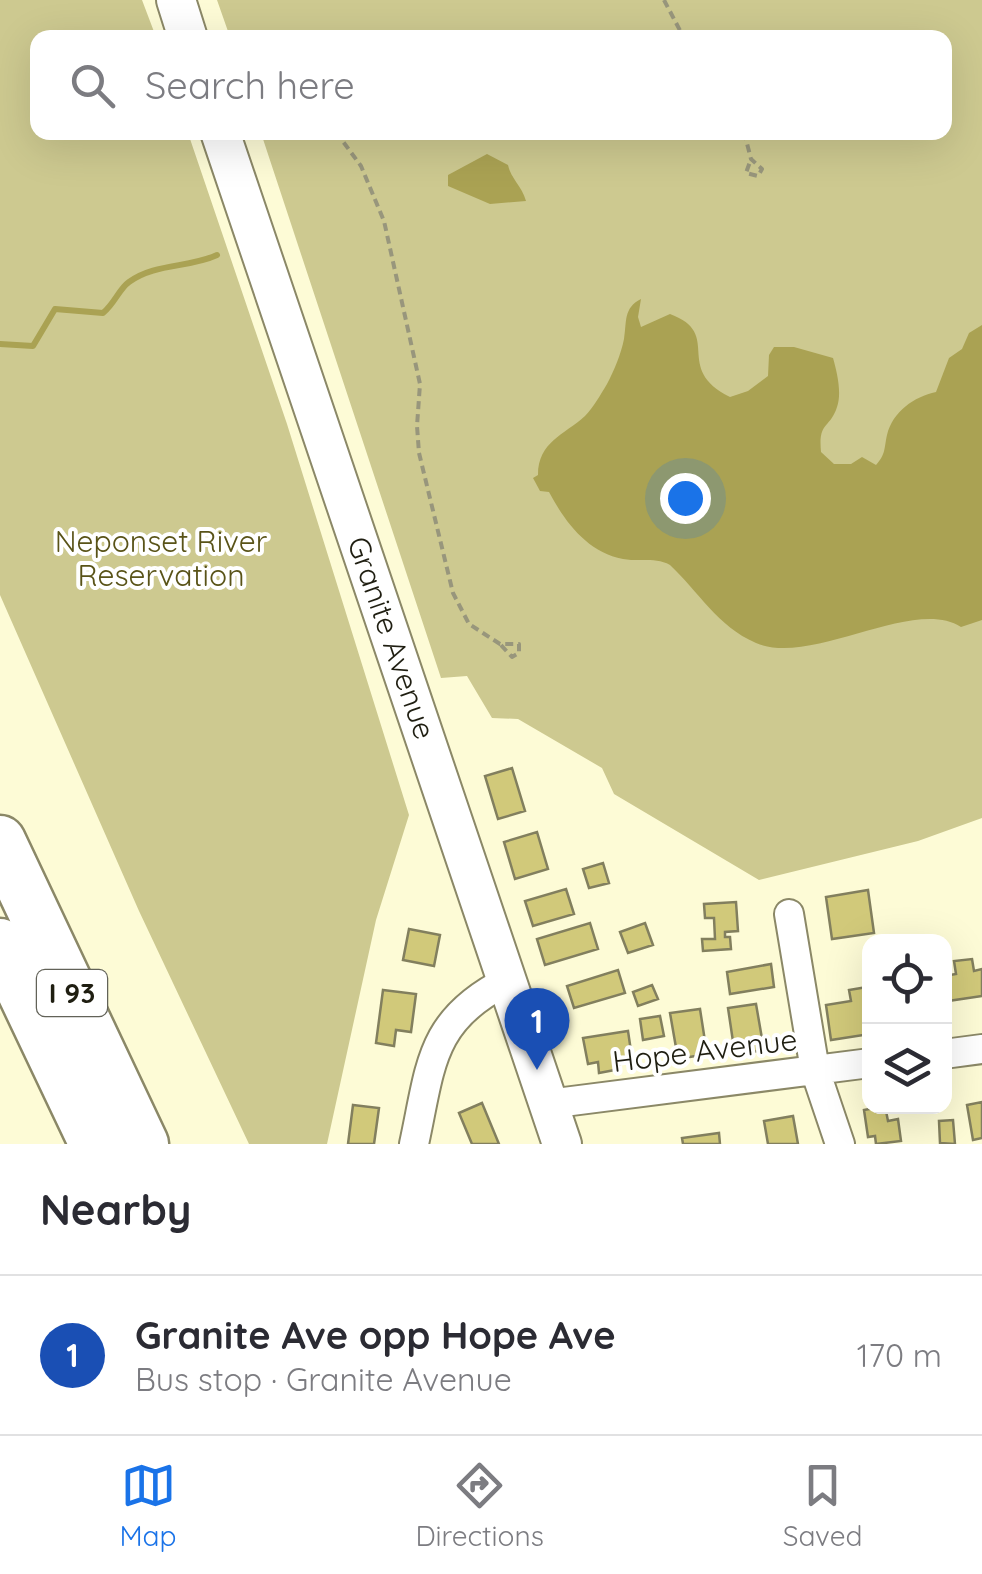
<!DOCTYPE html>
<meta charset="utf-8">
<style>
body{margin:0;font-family:Quicksand,sans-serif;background:#f2f2f3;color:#2b2b33}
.controls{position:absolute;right:30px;bottom:30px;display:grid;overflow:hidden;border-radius:20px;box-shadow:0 10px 40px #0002}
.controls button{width:90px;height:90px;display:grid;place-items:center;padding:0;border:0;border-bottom:2px solid #e1e1e2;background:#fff;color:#2b2b33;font:50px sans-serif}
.you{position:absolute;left:685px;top:498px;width:35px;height:35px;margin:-25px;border:8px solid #fff;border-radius:50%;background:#1a73e8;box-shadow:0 0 0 15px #1a73e833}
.badge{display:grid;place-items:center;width:65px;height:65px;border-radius:50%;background:#1a73e8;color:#fff;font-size:32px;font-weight:700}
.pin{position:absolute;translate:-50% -82px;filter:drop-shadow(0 2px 5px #0008)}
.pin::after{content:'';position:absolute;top:52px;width:35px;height:30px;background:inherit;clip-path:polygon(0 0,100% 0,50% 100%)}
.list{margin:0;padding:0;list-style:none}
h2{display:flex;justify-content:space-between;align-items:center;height:130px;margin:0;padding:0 40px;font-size:42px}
h2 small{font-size:32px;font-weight:400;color:#7c7c81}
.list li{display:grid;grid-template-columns:65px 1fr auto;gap:30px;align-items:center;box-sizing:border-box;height:160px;padding:0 40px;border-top:2px solid #e1e1e2}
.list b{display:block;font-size:38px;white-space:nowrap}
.list p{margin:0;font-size:32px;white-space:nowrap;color:#7c7c81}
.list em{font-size:32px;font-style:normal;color:#7c7c81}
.icon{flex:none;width:55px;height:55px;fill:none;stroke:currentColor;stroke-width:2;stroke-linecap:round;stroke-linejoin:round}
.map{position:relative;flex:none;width:982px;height:1144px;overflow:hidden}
.search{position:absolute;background:#fff;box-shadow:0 10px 40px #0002;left:30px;right:30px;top:30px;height:110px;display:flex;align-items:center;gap:25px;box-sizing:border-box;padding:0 35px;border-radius:20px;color:#7c7c81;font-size:38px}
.sheet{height:290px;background:#fff}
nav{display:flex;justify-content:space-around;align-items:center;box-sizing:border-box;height:140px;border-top:2px solid #e1e1e2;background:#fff;font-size:28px;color:#7c7c81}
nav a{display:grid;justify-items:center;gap:5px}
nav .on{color:#1a73e8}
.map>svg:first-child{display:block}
.green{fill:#cdc990}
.water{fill:#aaa253}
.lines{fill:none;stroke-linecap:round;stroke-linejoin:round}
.stream{stroke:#aaa253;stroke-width:6}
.building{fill:#d1c97a;stroke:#827f5e;stroke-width:2.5}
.street-casing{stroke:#8b8867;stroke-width:32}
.secondary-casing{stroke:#8b8867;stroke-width:42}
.highway-casing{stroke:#8b8867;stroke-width:55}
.path{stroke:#98967c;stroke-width:4;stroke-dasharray:8 5;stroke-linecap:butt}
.street{stroke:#fff;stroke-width:28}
.secondary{stroke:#fff;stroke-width:38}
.highway{stroke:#fff;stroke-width:50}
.labels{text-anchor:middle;stroke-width:8;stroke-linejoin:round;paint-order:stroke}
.shield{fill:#fff;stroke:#626258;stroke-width:2.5}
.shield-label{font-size:28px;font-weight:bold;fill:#1f1e11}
.park-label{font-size:30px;fill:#595318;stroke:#fff}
.street-label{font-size:30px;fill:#1f1e11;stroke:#fff}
</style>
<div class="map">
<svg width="982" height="1144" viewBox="0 0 982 1144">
<rect width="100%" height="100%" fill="#fdfbd6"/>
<path class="green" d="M0 0H142L156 37 38 38V132L188 133 287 424 409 815 376 920 327 1144H249L139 911 0 595Z
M217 0H982V818L918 841 759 880 614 794 602 768 518 719 492 718 467 676 441 678 261 133 944 132V38L230 37Z"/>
<path class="water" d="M487 154 508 165C511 179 522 186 526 201L490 204 448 186V175Z
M641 299 638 317 641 327 670 314C724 334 672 368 730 397L748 391 768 376 769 355 774 347H794L833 358C837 372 842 393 837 407 830 429 818 421 821 452L834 464H851L862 457 876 465C886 454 884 448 887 435 893 411 914 397 936 392L949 358 962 349 969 333 982 325V620L961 627C913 596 812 667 756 643 717 626 699 592 670 565 655 557 639 562 623 559 587 552 565 522 549 492L540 491 533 478 538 475C538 442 564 435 585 416 593 408 601 394 607 384 614 371 621 354 624 339 627 322 623 308 641 299Z"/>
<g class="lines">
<path class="stream" d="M0 344 33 346 55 309 103 313C115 303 119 289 129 282 155 263 189 268 217 255"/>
</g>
<path class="building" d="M512 768 525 811 498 819 485 776Z
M537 832 548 869 515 879 504 842Z
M603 863 609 883 589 888 583 869Z
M566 889 574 914 533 926 525 901Z
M868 890 874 933 832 939 826 897Z
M736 902 738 931 725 932V937H730L731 949 703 951 702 939H715L714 918H705L704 904Z
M590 923 598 949 545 965 537 939Z
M645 923 653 945 628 953 620 932Z
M409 929 440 935 434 966 403 960Z
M972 959 974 971 982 969V996L948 1001 944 976 956 974 954 961Z
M771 964 774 987 730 994 727 972Z
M618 970 625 993 574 1008 567 986Z
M652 985 658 999 638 1006 633 992Z
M867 987 870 1034 831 1040 826 1005 851 1001 849 990Z
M383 990 416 994 411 1032 396 1030 394 1046 376 1043Z
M756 1004 764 1050 735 1055 728 1008Z
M700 1009 707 1054 678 1059 670 1013Z
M660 1016 664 1036 643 1040 640 1019Z
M628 1031 632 1058 618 1060 620 1069 599 1073 598 1062 588 1064 583 1038Z
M982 1102V1138L973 1140 967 1105Z
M482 1103 499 1144H472L459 1113Z
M353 1105 379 1108 374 1144H348Z
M885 1106 888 1121 898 1119 901 1141 876 1144 875 1136 868 1137 864 1110Z
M793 1116 798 1144H768L764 1121Z
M953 1120 955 1144 940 1143 939 1121Z
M719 1133 720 1144H683L682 1138Z"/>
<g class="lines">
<g class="street-casing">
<path id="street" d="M789 914 815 1070 840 1144
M944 1054 982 1049
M548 1104 870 1063
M414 1144C431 1066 429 1020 507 981"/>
</g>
<g class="secondary-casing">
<path id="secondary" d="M176 0 188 38
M220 132 562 1144"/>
</g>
<g class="highway-casing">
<path id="highway" d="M0 841 143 1144
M0 944 95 1144"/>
</g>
<path class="path" d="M664 0 684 38
M336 132 361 166 384 221 420 384 417 426 419 453 453 593 469 624 500 644H519V653L512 657 500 644
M744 132 751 159 762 169 758 176 746 173 751 159"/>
<use href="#street" class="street"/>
<use href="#secondary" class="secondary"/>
<use href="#highway" class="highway"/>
</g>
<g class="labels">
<rect class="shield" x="37" y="970" width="70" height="46" rx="8"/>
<g class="shield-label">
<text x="72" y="1003">I 93</text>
</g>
<g class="park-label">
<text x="161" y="552">Neponset River<tspan x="161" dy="34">Reservation</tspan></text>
</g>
<g class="street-label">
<text transform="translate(391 638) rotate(71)" y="10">Granite Avenue</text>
<text transform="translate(705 1051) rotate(-7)" y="10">Hope Avenue</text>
</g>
</g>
</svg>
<div class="controls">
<button><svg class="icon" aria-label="locate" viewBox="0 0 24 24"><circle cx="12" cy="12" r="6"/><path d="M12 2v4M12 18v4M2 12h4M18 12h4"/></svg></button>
<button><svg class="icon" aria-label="layers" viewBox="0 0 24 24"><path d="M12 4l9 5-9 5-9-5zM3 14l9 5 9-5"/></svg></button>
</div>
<div class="you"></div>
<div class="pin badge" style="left:537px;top:1070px;background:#1a4fb4">1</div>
<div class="search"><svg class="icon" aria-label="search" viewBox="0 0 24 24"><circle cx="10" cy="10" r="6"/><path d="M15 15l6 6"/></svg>Search here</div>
</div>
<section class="sheet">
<h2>Nearby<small></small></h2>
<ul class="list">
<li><span class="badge" style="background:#1a4fb4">1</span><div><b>Granite Ave opp Hope Ave</b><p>Bus stop · Granite Avenue</p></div><em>170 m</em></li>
</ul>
</section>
<nav>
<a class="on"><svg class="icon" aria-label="map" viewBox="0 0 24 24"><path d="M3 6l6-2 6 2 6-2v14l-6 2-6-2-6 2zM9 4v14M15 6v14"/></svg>Map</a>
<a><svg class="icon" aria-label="directions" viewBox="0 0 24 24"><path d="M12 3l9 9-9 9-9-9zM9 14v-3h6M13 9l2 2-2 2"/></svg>Directions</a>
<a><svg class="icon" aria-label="saved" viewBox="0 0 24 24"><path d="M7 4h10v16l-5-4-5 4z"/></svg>Saved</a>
</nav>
